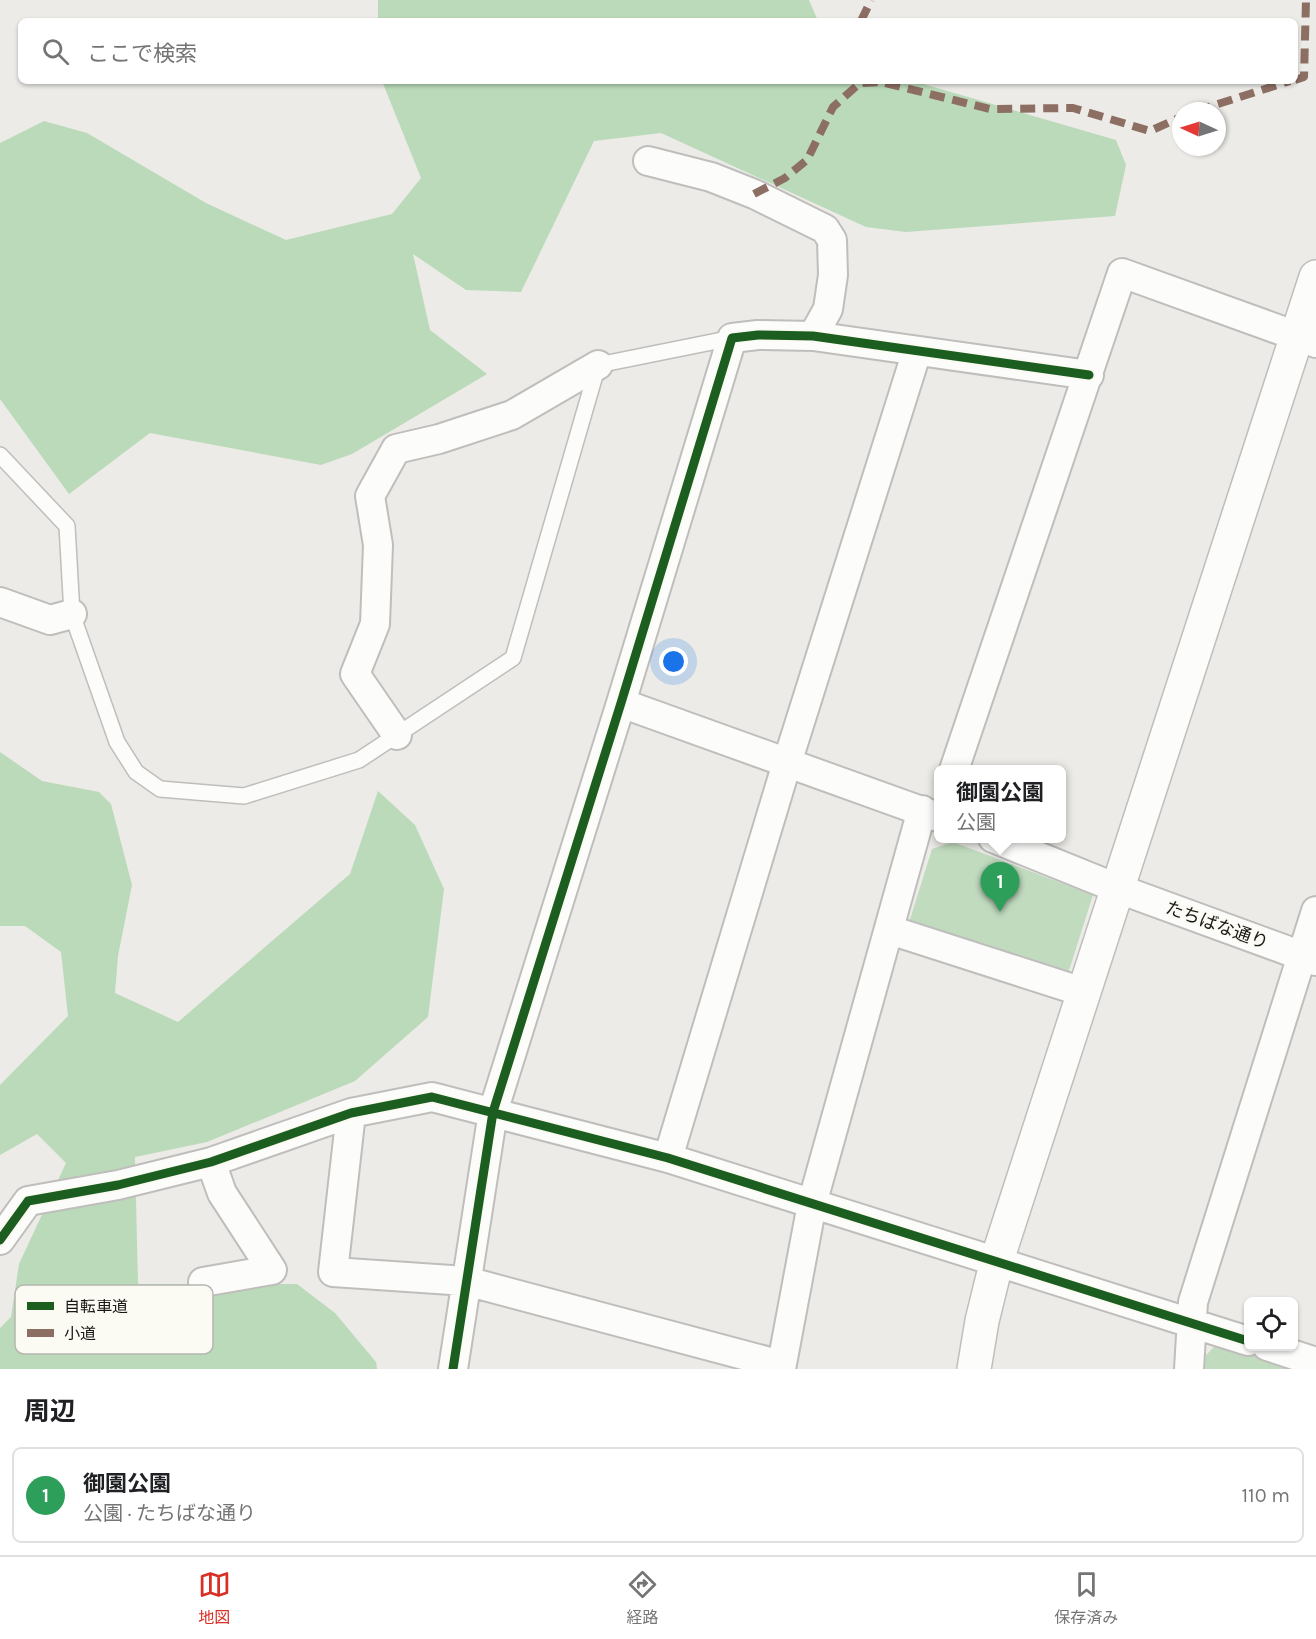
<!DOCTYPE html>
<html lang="ja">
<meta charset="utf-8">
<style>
body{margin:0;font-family:Karla,"Noto Sans JP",sans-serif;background:#f6f6f6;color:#202124}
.controls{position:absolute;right:18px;bottom:18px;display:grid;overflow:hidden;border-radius:9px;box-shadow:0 2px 4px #0004}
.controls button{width:54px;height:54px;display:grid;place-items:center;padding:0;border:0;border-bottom:2px solid #e0e0e0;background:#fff;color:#202124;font:30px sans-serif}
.compass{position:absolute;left:1172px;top:102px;width:54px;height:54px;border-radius:50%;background:#fff;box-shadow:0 2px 4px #0004;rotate:274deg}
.you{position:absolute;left:674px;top:662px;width:21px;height:21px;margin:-15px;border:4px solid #fff;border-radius:50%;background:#1a73e8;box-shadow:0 0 0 9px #1a73e833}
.badge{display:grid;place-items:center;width:39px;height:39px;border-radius:50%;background:#d93025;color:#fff;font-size:20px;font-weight:700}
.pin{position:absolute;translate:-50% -50px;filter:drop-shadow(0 2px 3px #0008)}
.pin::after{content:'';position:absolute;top:32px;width:21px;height:18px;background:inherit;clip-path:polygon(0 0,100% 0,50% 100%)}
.popup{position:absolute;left:934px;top:765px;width:132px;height:78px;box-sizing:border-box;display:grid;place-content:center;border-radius:9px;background:#fff;filter:drop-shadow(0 2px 4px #0005);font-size:20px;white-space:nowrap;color:#757577}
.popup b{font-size:22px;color:#202124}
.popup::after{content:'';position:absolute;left:50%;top:100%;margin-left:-12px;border:12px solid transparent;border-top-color:#fff}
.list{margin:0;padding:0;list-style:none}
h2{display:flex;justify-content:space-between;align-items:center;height:78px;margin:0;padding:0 24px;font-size:26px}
h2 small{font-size:20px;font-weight:400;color:#757577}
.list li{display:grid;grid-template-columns:39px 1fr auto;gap:18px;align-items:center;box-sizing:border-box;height:96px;margin:0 12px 12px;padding:0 12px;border:2px solid #e0e0e0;border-radius:9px}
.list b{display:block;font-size:22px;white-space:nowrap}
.list p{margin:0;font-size:20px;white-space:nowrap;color:#757577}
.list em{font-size:20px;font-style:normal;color:#757577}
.icon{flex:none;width:33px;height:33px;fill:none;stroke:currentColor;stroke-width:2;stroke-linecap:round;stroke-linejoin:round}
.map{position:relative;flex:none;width:1316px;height:1369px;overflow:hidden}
.search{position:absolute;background:#fff;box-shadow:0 2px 4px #0004;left:18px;right:18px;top:18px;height:66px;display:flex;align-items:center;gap:15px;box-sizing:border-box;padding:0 21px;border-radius:9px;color:#757577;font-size:22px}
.sheet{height:186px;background:#fff}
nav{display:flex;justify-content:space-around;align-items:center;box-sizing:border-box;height:84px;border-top:2px solid #e0e0e0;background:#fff;font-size:16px;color:#757577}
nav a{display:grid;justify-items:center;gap:3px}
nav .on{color:#d93025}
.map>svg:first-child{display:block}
.green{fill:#c1dbbf}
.forest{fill:#badab9}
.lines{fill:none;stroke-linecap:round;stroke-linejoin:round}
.lane-casing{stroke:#bfbebc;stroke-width:18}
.street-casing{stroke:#bfbebc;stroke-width:32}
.secondary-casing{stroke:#bfbebc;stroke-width:36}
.lane{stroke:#fcfcfb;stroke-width:15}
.street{stroke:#fcfcfb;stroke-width:28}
.secondary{stroke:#fcfcfb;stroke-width:33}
.quiet{stroke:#8d6e63;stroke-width:8;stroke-dasharray:15 8;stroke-linecap:butt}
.cycleway-casing{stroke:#fbfaf3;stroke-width:13}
.cycleway{stroke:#1b5e20;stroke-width:9}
.labels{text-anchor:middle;stroke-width:4.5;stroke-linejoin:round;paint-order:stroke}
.street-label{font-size:18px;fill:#191816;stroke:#fbfaf3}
.key{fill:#fbfaf3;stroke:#b7b6b1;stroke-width:1.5}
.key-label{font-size:16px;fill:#191816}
</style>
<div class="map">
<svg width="1316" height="1369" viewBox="0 0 1316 1369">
<rect width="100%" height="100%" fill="#ecebe7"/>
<path class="green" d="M953 842 1093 895 1066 980 907 929 932 849Z
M1220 1341 1303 1369H1198V1363Z"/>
<path class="forest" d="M378 0H809L818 21H378Z
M382 81H913L1116 140 1126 165 1115 216 906 232 866 227 661 133 594 141 521 292 466 290 413 254 430 330 487 374 352 454 321 465 150 433 69 494 0 399V143L44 121 87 133 206 203 286 240 392 214 421 178Z
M0 752 42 781 99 792 111 804 132 885 118 956 115 993 178 1022 350 874 378 791 415 825 444 889 428 1017 355 1081 207 1142 135 1157 138 1284H297L335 1313 376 1362 377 1369H0V1328L11 1317 19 1264 66 1163 37 1134 0 1155V1085L68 1016 61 952 25 926H0Z"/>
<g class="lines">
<g class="lane-casing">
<path id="lane" d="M0 455 67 526 72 614 117 742 136 772 160 789 244 796 359 760 513 658 598 365 732 338"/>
</g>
<g class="street-casing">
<path id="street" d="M648 161 711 177 754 194 825 229 832 240 833 275 828 309 813 336
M0 602 50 620 72 614
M621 703 938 817
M397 735 355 674 375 624 378 545 370 496 396 449 439 439 512 415 598 365
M954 770 1122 273 1316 343
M993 838 1119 889 1316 961
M890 930 1083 992
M351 1113 333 1272 466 1281 781 1365
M668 1158 787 763 917 351
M0 1240 28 1201 118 1185 211 1162 351 1113 432 1097 668 1158 1248 1341
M203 1282 272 1270 222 1193 211 1162
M1267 1346 1316 1362
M453 1369 493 1112 621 703 732 338 758 335 813 336 1089 375
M781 1369 812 1204 922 810
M1189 1369 1193 1302 1316 911"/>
</g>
<g class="secondary-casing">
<path id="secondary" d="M974 1369 982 1321 997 1260 1316 277"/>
</g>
<use href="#lane" class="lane"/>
<use href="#street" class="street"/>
<use href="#secondary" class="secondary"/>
<path class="quiet" d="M861 21 871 0
M1295 80 1304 77 1306 0
M1196 111 1290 81
M754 194 785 178 807 160 833 107 860 83 881 82 990 109 1073 108 1150 131 1181 117"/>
<g class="cycleway-casing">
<path id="cycleway" d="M0 1240 28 1201 118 1185 211 1162 351 1113 432 1097 668 1158 1248 1341
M453 1369 493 1112 621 703 732 338 758 335 813 336 1089 375"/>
</g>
<use href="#cycleway" class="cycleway"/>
</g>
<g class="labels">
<g class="street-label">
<text transform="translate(1217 925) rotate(20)" y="6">たちばな通り</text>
</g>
</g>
<rect x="15" y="1285" width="198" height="69" rx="9" class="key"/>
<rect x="27" y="1302" width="27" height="8" fill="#1b5e20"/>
<rect x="27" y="1329" width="27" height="8" fill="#8d6e63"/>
<g class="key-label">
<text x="64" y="1312">自転車道</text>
<text x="64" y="1339">小道</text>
</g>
</svg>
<div class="controls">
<button><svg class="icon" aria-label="locate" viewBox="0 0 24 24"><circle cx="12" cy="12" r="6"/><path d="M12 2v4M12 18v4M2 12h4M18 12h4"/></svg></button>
</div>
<svg class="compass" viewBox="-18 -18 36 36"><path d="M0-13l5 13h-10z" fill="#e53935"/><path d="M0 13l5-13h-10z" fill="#757577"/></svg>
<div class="you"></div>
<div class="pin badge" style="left:1000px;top:912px;background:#2e9e5b">1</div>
<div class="popup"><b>御園公園</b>公園</div>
<div class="search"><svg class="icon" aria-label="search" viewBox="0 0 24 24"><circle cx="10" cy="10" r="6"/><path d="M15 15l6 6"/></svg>ここで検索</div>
</div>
<section class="sheet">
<h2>周辺<small></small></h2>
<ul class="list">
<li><span class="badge" style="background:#2e9e5b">1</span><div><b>御園公園</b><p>公園 · たちばな通り</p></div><em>110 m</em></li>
</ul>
</section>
<nav>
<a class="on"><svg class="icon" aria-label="map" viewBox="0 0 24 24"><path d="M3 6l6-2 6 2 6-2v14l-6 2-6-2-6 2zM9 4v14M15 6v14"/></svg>地図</a>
<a><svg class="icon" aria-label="directions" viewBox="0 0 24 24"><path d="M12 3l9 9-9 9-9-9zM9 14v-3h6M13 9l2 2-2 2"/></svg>経路</a>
<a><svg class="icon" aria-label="saved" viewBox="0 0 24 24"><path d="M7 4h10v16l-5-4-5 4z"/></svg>保存済み</a>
</nav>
